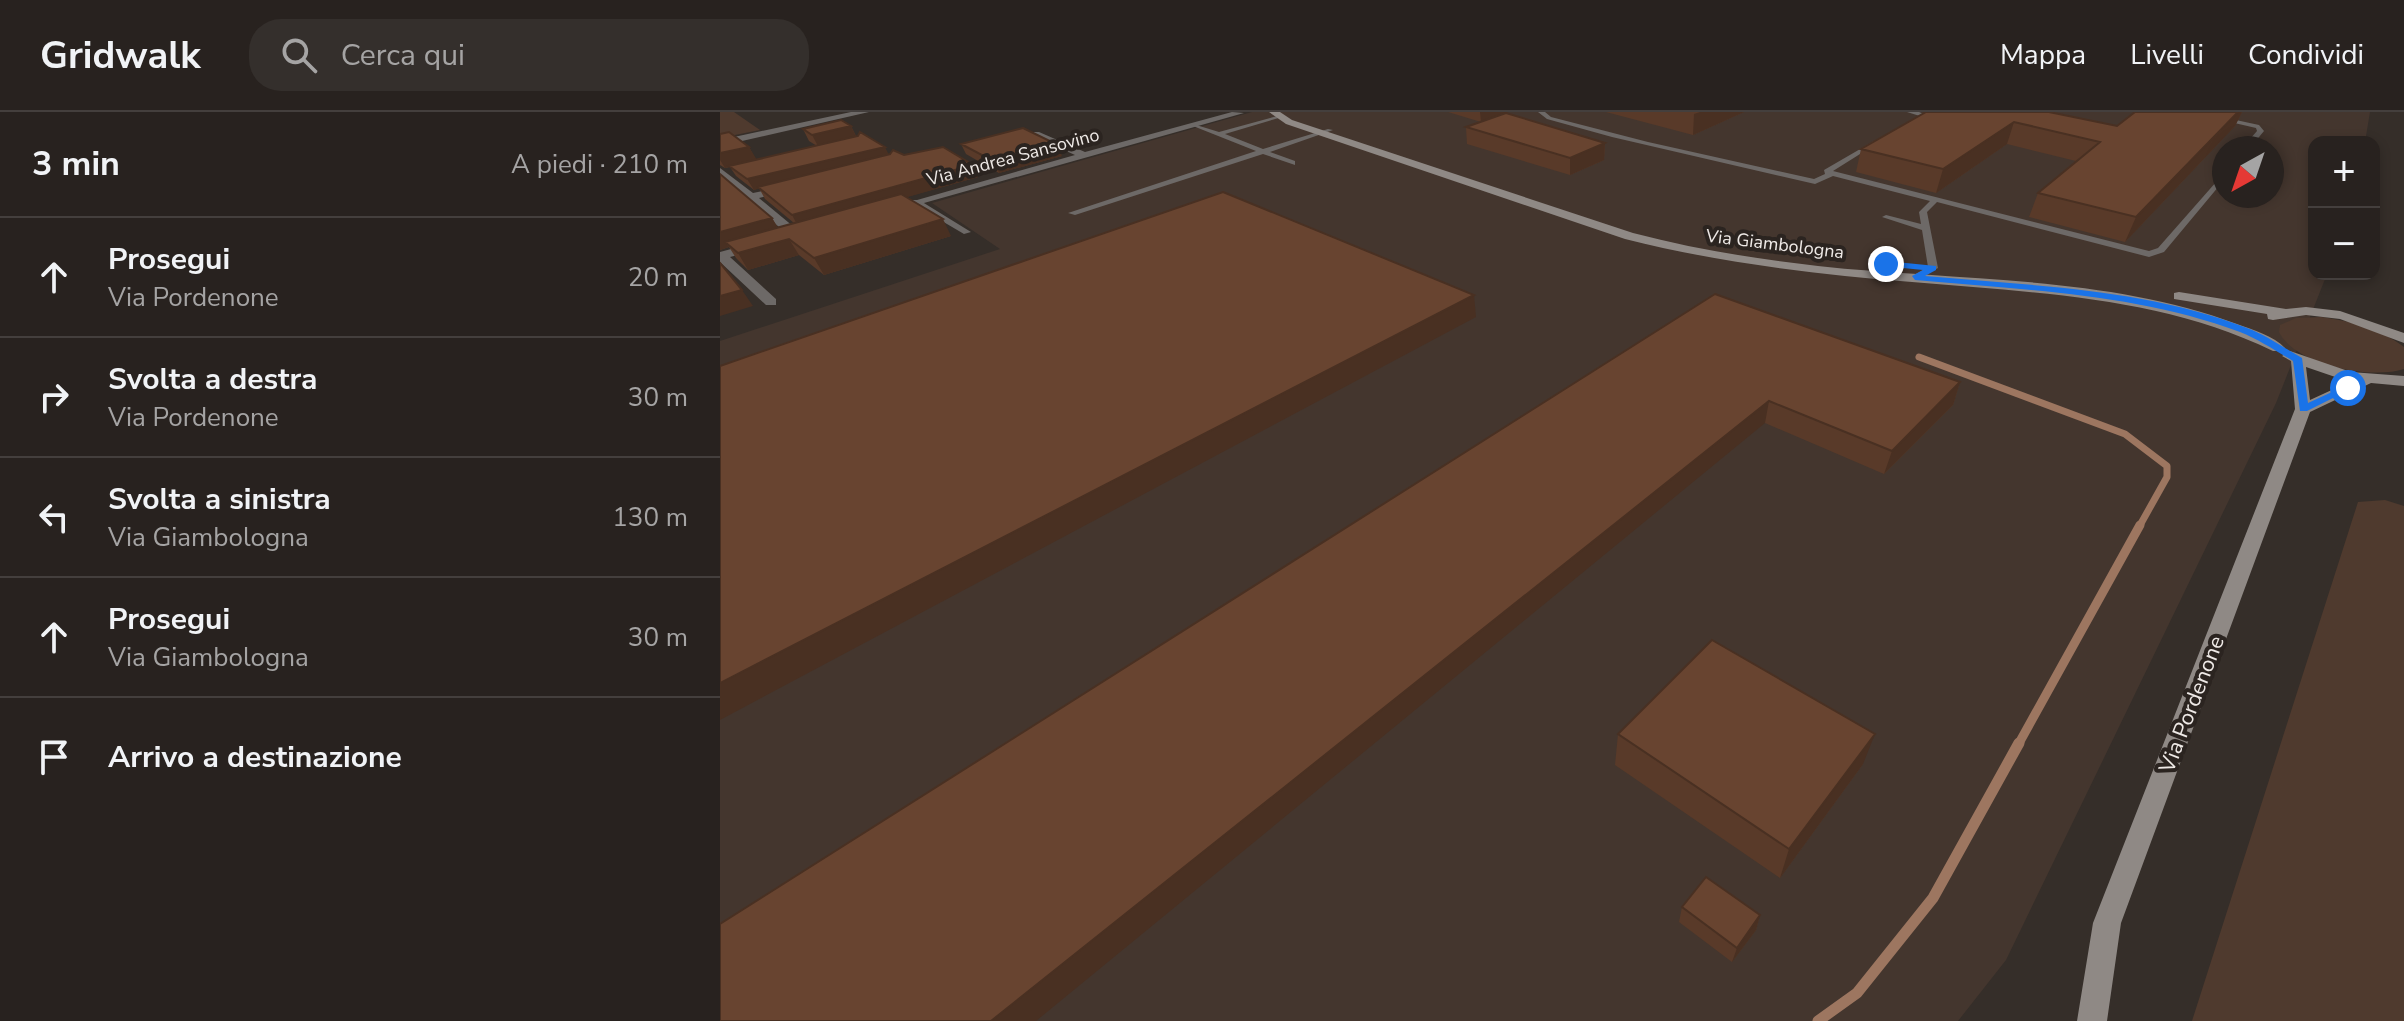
<!DOCTYPE html>
<html lang="it">
<meta charset="utf-8">
<style>
body{margin:0;font-family:"Nunito Sans",sans-serif;background:#342f2c;color:#f1f3f6}
.controls{position:absolute;right:24px;top:24px;display:grid;overflow:hidden;border-radius:16px;box-shadow:0 4px 12px #0003}
.controls button{width:72px;height:72px;display:grid;place-items:center;padding:0;border:0;border-bottom:2px solid #443f3d;background:#28221f;color:#f1f3f6;font:40px sans-serif}
.compass{position:absolute;left:1492px;top:24px;width:72px;height:72px;border-radius:50%;background:#28221f;box-shadow:0 4px 12px #0003;rotate:220deg}
.stop{position:absolute;width:24px;height:24px;margin:-18px;border:6px solid #1a73e8;border-radius:50%;background:#fff}
.stop.end{background:#1a73e8;border-color:#fff;box-shadow:0 2px 8px #0008}
.list{margin:0;padding:0;list-style:none}
h2{display:flex;justify-content:space-between;align-items:center;height:104px;margin:0;padding:0 32px;font-size:34px}
h2 small{font-size:26px;font-weight:400;color:#a5a4a4}
.list li{display:grid;grid-template-columns:52px 1fr auto;gap:24px;align-items:center;box-sizing:border-box;height:120px;padding:0 32px;border-top:2px solid #443f3d}
.list b{display:block;font-size:30px;white-space:nowrap}
.list p{margin:0;font-size:26px;white-space:nowrap;color:#a5a4a4}
.list em{font-size:26px;font-style:normal;color:#a5a4a4}
.icon{flex:none;width:44px;height:44px;fill:none;stroke:currentColor;stroke-width:2;stroke-linecap:round;stroke-linejoin:round}
.map{position:relative;flex:none;width:1684px;height:909px;overflow:hidden}
header{display:flex;align-items:center;gap:48px;box-sizing:border-box;height:112px;padding:0 40px;background:#28221f;border-bottom:2px solid #443f3d}
header strong{font-size:38px}
nav{display:flex;gap:44px;margin-inline-start:auto;font-size:28px}
.search{width:560px;height:72px;background:#342f2c;display:flex;align-items:center;gap:20px;box-sizing:border-box;padding:0 28px;border-radius:32px;color:#a5a4a4;font-size:30px}
main{display:flex}
aside{flex:1;background:#28221f}
.map>svg:first-child{display:block}
.built{fill:#44362e;fill-rule:evenodd}
.green{fill:#4f3a2e}
.lines{fill:none;stroke-linecap:round;stroke-linejoin:round}
.stream-far2{stroke:#9d7660;stroke-width:7}
.stream-far1{stroke:#9d7660;stroke-width:9}
.stream{stroke:#9d7660;stroke-width:11}
.lane{fill:#6d6967;fill-rule:evenodd}
.street{fill:#6d6967;fill-rule:evenodd}
.secondary{fill:#8f8985;fill-rule:evenodd}
.wall{fill:#593a29}
.shaded-wall{fill:#493022}
.building{fill:#684430;stroke:#493022;stroke-width:2}
.route{fill:#1a73e8}
.labels{text-anchor:middle;stroke-width:8;stroke-linejoin:round;paint-order:stroke}
.far-street-label{font-size:18px;fill:#eee9e6;stroke:#2b2420}
.street-label{font-size:22px;fill:#eee9e6;stroke:#2b2420}
</style>
<header>
<strong>Gridwalk</strong>
<div class="search"><svg class="icon" aria-label="search" viewBox="0 0 24 24"><circle cx="10" cy="10" r="6"/><path d="M15 15l6 6"/></svg>Cerca qui</div>
<nav><a>Mappa</a><a>Livelli</a><a>Condividi</a></nav>
</header>
<main>
<aside>
<h2>3 min<small>A piedi · 210 m</small></h2>
<ul class="list">
<li><svg class="icon" aria-label="ahead" viewBox="0 0 24 24"><path d="M12 20V5M6 11l6-6 6 6"/></svg><div><b>Prosegui</b><p>Via Pordenone</p></div><em>20 m</em></li>
<li><svg class="icon" aria-label="right" viewBox="0 0 24 24"><path d="M7 20v-9h11M14 6l5 5-5 5"/></svg><div><b>Svolta a destra</b><p>Via Pordenone</p></div><em>30 m</em></li>
<li><svg class="icon" aria-label="left" viewBox="0 0 24 24"><path d="M17 20v-9H6M10 6l-5 5 5 5"/></svg><div><b>Svolta a sinistra</b><p>Via Giambologna</p></div><em>130 m</em></li>
<li><svg class="icon" aria-label="ahead" viewBox="0 0 24 24"><path d="M12 20V5M6 11l6-6 6 6"/></svg><div><b>Prosegui</b><p>Via Giambologna</p></div><em>30 m</em></li>
<li><svg class="icon" aria-label="arrive" viewBox="0 0 24 24"><path d="M6 21V4h12l-3 4 3 4H6"/></svg><div><b>Arrivo a destinazione</b></div></li>
</ul>
</aside>
<div class="map">
<svg width="1684" height="909" viewBox="0 0 1684 909">
<rect width="100%" height="100%" fill="#352e29"/>
<path class="built" d="M532 0H1650L1645 30H1594V162H1607L1556 291 1286 848 1238 909H0V229L280 137 212 91ZM1504 36H1552V84H1504Z"/>
<path class="green" d="M0 0H14L40 18 0 26Z
M1601 205C1630 209 1661 217 1684 235V257C1651 268 1575 253 1559 220L1560 213 1576 206Z
M1665 388 1684 394V909H1472L1638 390Z"/>
<g class="lines">
<path class="stream-far2" d="M1199 245 1405 322 1447 354V365L1419 415"/>
<path class="stream-far1" d="M1298 633 1420 413"/>
<path class="stream" d="M1098 909 1137 881 1213 786 1299 631"/>
<path class="lane" d="M818 0H825L831 5 928 30 1094 67 1105 62 1104 58 1154 29 1156 32 1113 59 1429 139 1438 136 1504 61V68L1444 140 1429 145 1217 90 1207 100 1218 156 1195 169 1192 168V164L1208 155 1202 118 1162 105 1166 103 1201 112 1199 100 1210 89 1113 64 1095 72 892 25 827 7Z
M1187 0H1199L1206 3 1203 5Z
M1467 0H1479L1539 13 1544 19 1530 36H1522L1537 19 1536 16Z
M557 4 562 5 505 22 543 37 608 17 613 18 550 40 575 49V53L543 42 355 103 348 101 536 39 473 14V12L499 20Z
M193 88H199L251 120 244 122 193 92Z"/>
<path class="street" d="M131 0H149L0 34V28Z
M512 0 524 1 172 100 162 98 355 43 313 24V20H319L365 40Z
M0 56 33 81 73 73V77L39 86 80 120V126H72L0 65Z
M37 130 41 131V137L10 145 56 187V193H46L0 150V140Z"/>
<path class="secondary" d="M549 0H560L572 8 913 121C974 137 1036 147 1098 154 1235 169 1387 163 1517 212 1533 218 1554 224 1565 236L1563 239H1553C1440 184 1315 181 1192 170 1095 162 1000 151 905 127L566 12Z
M1459 180 1566 197 1586 195 1620 199 1684 221V231L1620 207 1586 203 1553 208 1548 207 1547 202 1454 187V181Z
M1570 239 1631 260 1684 264V274L1651 271 1590 300 1401 811 1387 909H1357L1373 811 1575 297 1571 249 1562 244ZM1586 255 1624 268 1629 270 1590 288Z"/>
</g>
<path class="wall" d="M728 0H788L761 10Z
M886 0H1024L973 23Z
M1206 0H1333L1332 1 1397 14 1415 0H1522L1515 14 1405 130 1309 105 1318 81 1356 49 1287 32 1216 81 1136 60 1141 37Z
M131 14 136 24 169 43H184L253 53 258 65 186 85 231 124 104 163 79 143 28 158 16 146 9 135 0 138V62L52 106 58 116 74 111 45 87 39 76 34 78 16 64 10 55 5 56 0 53V22L29 35 36 48 97 34 89 29 83 17Z
M746 15 885 31 884 48 850 63 747 32Z
M241 32 342 44 279 61 246 42Z
M995 182 1240 270 1233 293 1164 362 1045 311Z
M898 622 1143 652 1060 766 895 653Z
M962 795 1040 803 1036 818 1012 850 959 810Z"/>
<path class="shaded-wall" d="M760 0H788L761 10Z
M980 0H1024L973 23 974 2Z
M1518 0H1522L1515 14 1405 130 1416 105Z
M1294 10 1287 32 1216 81 1223 57Z
M131 14 137 26 98 34 92 23Z
M885 31 884 48 850 63V46Z
M338 33 342 44 279 61 275 50Z
M29 35 37 48 5 56 0 48V41Z
M165 35 170 45 34 78 27 67Z
M253 53 258 65 79 116 72 103Z
M52 106 61 121 5 130 9 135 0 138V120Z
M223 107 231 124 104 163 94 146Z
M69 127 79 143 28 158 18 141Z
M22 178 33 194 0 204V184Z
M754 183 756 205 0 608V571Z
M1240 270 1233 293 1164 362 1172 339Z
M1049 289 1045 311 316 909H271Z
M1155 622 1143 652 1060 766 1069 737Z
M1040 803 1036 818 1012 850 1017 836Z"/>
<path class="building" d="M1206 0H1329L1397 14 1415 0H1518L1416 105 1318 81 1380 30 1294 10 1223 57 1141 37Z
M786 1 885 31 850 46 746 15Z
M121 8 131 14 92 23 83 17Z
M303 16 338 33 275 50 241 32Z
M9 20 29 35 0 41V22Z
M140 20 165 35 27 67 9 54 138 24Z
M223 35 253 53 72 103 38 75 170 42 173 38 184 43Z
M0 62 52 106 0 120Z
M503 80 754 183 0 571V254Z
M181 82 223 107 94 146 69 127 18 141 5 130Z
M0 151 22 178 0 184Z
M995 182 1240 270 1172 339 1049 289 271 909H0V812Z
M992 528 1155 622 1069 737 898 622Z
M986 765 1040 803 1017 836 962 795Z"/>
<path class="route" d="M1166 149 1216 154V158L1205 164C1313 174 1425 176 1527 216 1546 223 1564 236 1582 246L1588 291 1625 274 1633 276 1587 299H1580L1573 249C1556 239 1538 227 1520 220 1416 181 1304 178 1195 168L1192 164 1203 158 1163 154Z"/>
<g class="labels">
<g class="far-street-label">
<text transform="translate(293 45) rotate(-15)" y="6">Via Andrea Sansovino</text>
<text transform="translate(1055 132) rotate(7)" y="6">Via Giambologna</text>
</g>
<g class="street-label">
<text transform="translate(1471 592) rotate(-69)" y="8">Via Pordenone</text>
</g>
</g>
</svg>
<div class="controls">
<button>+</button>
<button>−</button>
</div>
<svg class="compass" viewBox="-18 -18 36 36"><path d="M0-13l5 13h-10z" fill="#e53935"/><path d="M0 13l5-13h-10z" fill="#a5a4a4"/></svg>
<div class="stop" style="left:1628px;top:276px"></div>
<div class="stop end" style="left:1166px;top:152px"></div>
</div>
</main>
